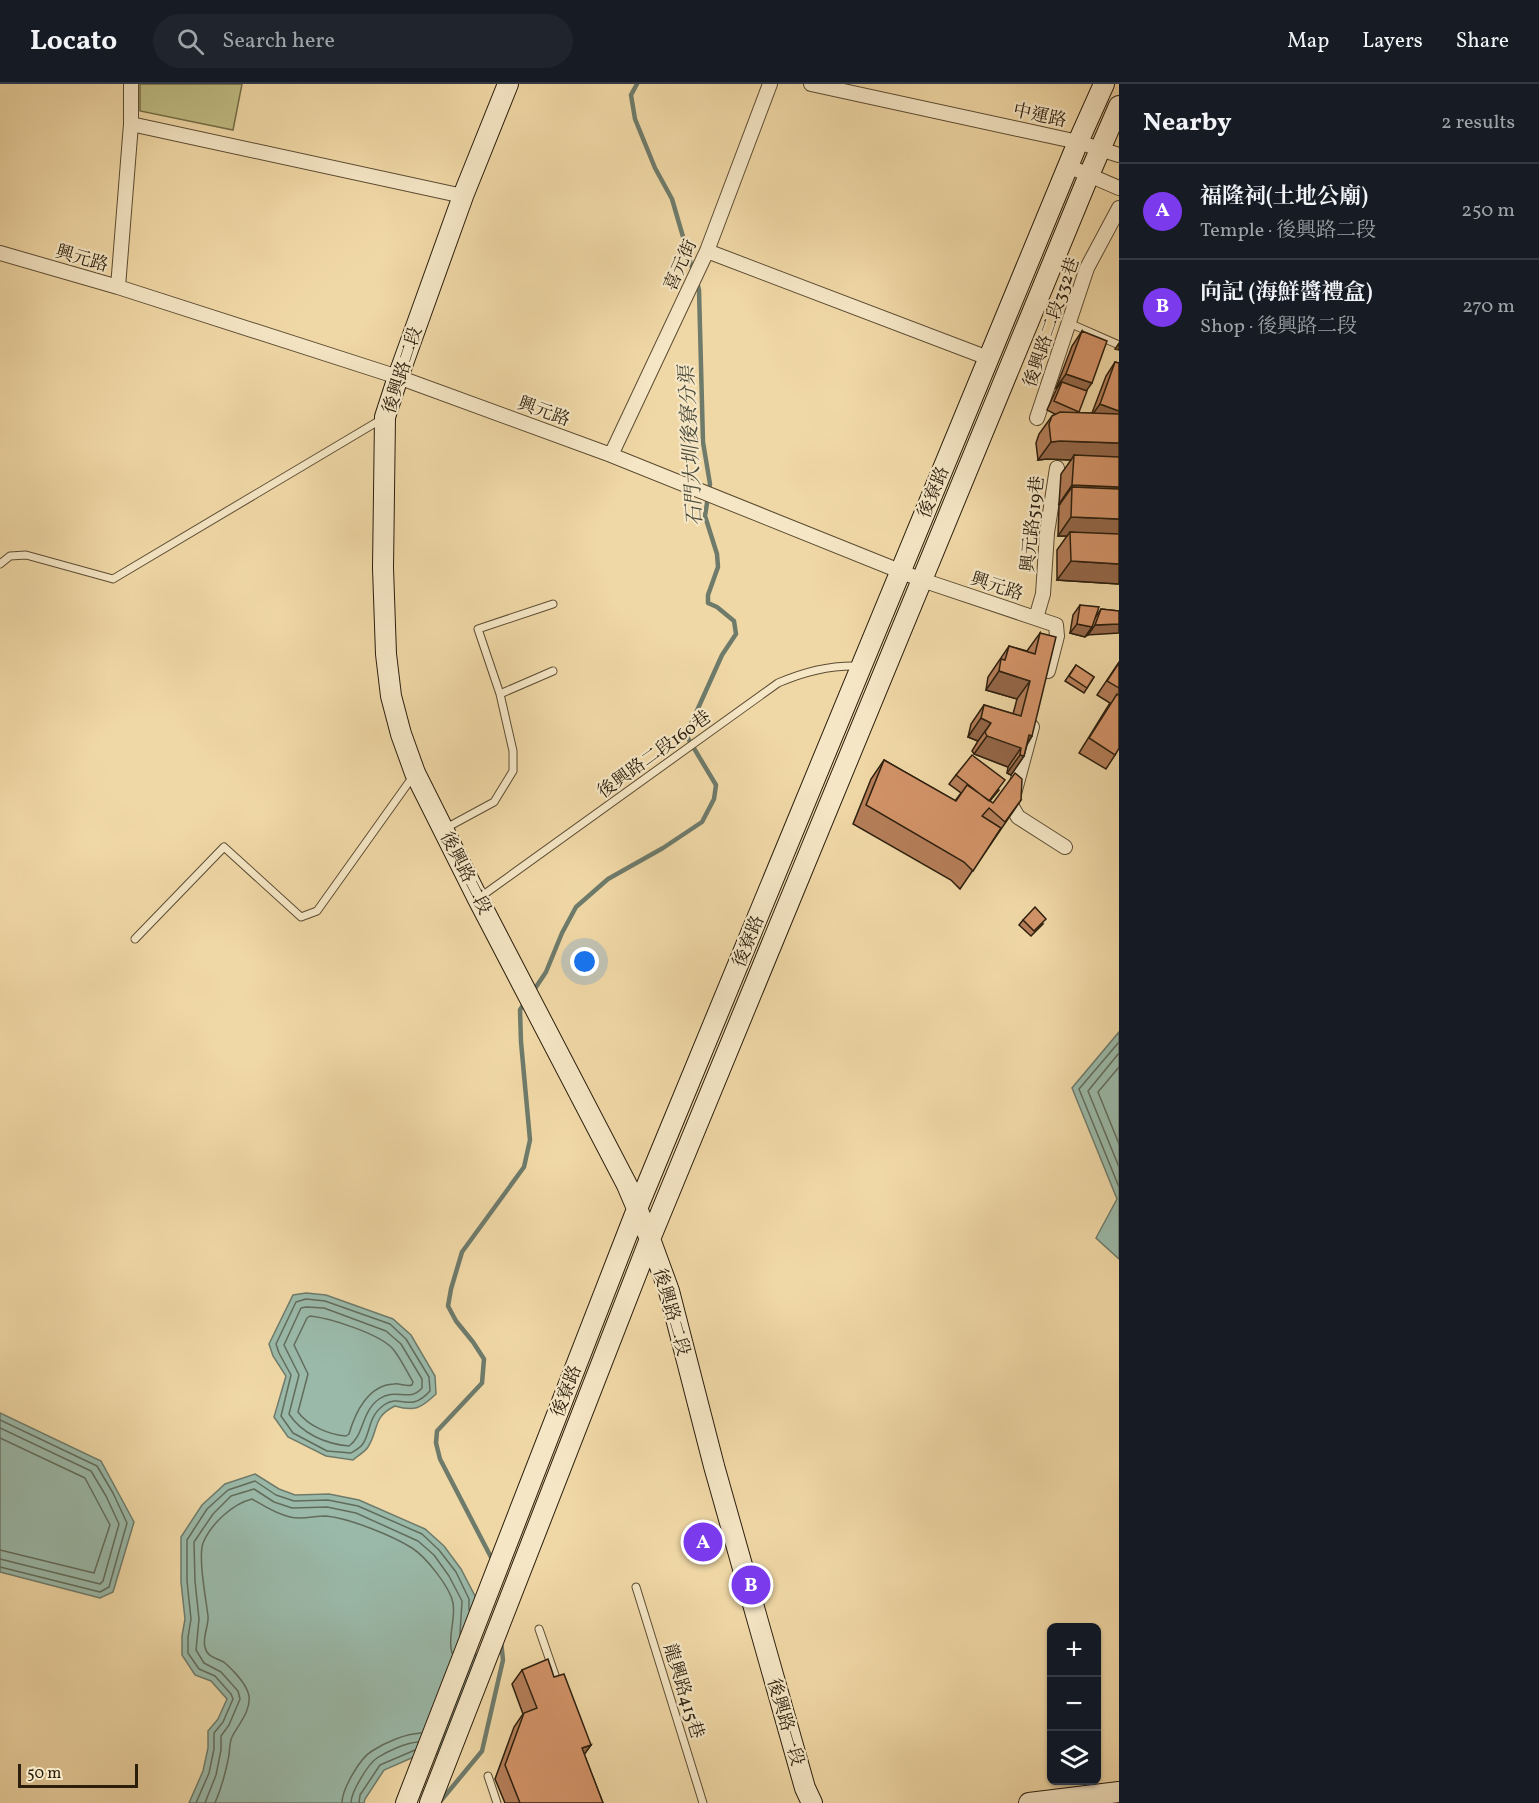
<!DOCTYPE html>
<meta charset="utf-8">
<style>
body{margin:0;font-family:Vollkorn,"Noto Serif TC",serif;background:#20242c;color:#f1f3f6}
.controls{position:absolute;right:18px;bottom:18px;display:grid;overflow:hidden;border-radius:9px;box-shadow:0 2px 4px #0004}
.controls button{width:54px;height:54px;display:grid;place-items:center;padding:0;border:0;border-bottom:2px solid #363941;background:#171b24;color:#f1f3f6;font:30px sans-serif}
.scale{position:absolute;left:18px;bottom:15px;width:120px;box-sizing:border-box;padding-left:6px;border:3px solid #2b1e0d;border-top:0;font-size:16px;line-height:21px;white-space:nowrap;color:#2b1e0d;-webkit-text-stroke:4px #f5e6c5;paint-order:stroke}
.you{position:absolute;left:585px;top:878px;width:21px;height:21px;margin:-15px;border:4px solid #fff;border-radius:50%;background:#1a73e8;box-shadow:0 0 0 9px #1a73e833}
.badge{display:grid;place-items:center;width:39px;height:39px;border-radius:50%;background:#7c3aed;color:#fff;font-size:20px;font-weight:700}
.pin{position:absolute;translate:-50% -50%;border:3px solid #fff;box-shadow:0 2px 6px #0006}
.list{margin:0;padding:0;list-style:none}
h2{display:flex;justify-content:space-between;align-items:center;height:78px;margin:0;padding:0 24px;font-size:26px}
h2 small{font-size:20px;font-weight:400;color:#9ea1a6}
.list li{display:grid;grid-template-columns:39px 1fr auto;gap:18px;align-items:center;box-sizing:border-box;height:96px;padding:0 24px;border-top:2px solid #363941}
.list b{display:block;font-size:22px;white-space:nowrap}
.list p{margin:0;font-size:20px;white-space:nowrap;color:#9ea1a6}
.list em{font-size:20px;font-style:normal;color:#9ea1a6}
.icon{flex:none;width:33px;height:33px;fill:none;stroke:currentColor;stroke-width:2;stroke-linecap:round;stroke-linejoin:round}
.map{position:relative;flex:none;width:1119px;height:1719px;overflow:hidden}
header{display:flex;align-items:center;gap:36px;box-sizing:border-box;height:84px;padding:0 30px;background:#171b24;border-bottom:2px solid #363941}
header strong{font-size:28px}
nav{display:flex;gap:33px;margin-inline-start:auto;font-size:21px}
.search{width:420px;height:54px;background:#20242c;display:flex;align-items:center;gap:15px;box-sizing:border-box;padding:0 21px;border-radius:33px;color:#9ea1a6;font-size:22px}
main{display:flex}
aside{flex:1;background:#171b24}
.map>svg:first-child{display:block}
.green{fill:#bfbd83;stroke:#756e48;stroke-width:1.5}
.water{fill:#9ab9a9;stroke:#6e7b6b;stroke-width:1.5}
.lines{fill:none;stroke-linecap:round;stroke-linejoin:round}
.shore{stroke:#626c5b;stroke-width:1.5}
.stream{stroke:#6e7b6b;stroke-width:4.5}
.lane-casing{stroke:#5c4c33;stroke-width:9}
.street-casing{stroke:#5c4c33;stroke-width:16}
.secondary-casing{stroke:#2b1e0d;stroke-width:22}
.lane{stroke:#f5e6c5;stroke-width:7}
.street{stroke:#f5e6c5;stroke-width:14}
.secondary{stroke:#f5e6c5;stroke-width:20}
.wall{fill:#b57e59;stroke:#2b1e0d;stroke-width:1.5}
.shaded-wall{fill:#946749;stroke:#2b1e0d;stroke-width:1.5}
.building{fill:#d39368;stroke:#2b1e0d;stroke-width:1.5}
.labels{text-anchor:middle;stroke-width:4.5;stroke-linejoin:round;paint-order:stroke}
.street-label{font-size:18px;fill:#2b1e0d;stroke:#f5e6c5}
.water-label{font-size:20px;font-style:italic;fill:#4c4c3c;stroke:#f5e6c5}
</style>
<header>
<strong>Locato</strong>
<div class="search"><svg class="icon" aria-label="search" viewBox="0 0 24 24"><circle cx="10" cy="10" r="6"/><path d="M15 15l6 6"/></svg>Search here</div>
<nav><a>Map</a><a>Layers</a><a>Share</a></nav>
</header>
<main>
<div class="map">
<svg width="1119" height="1719" viewBox="0 0 1119 1719">
<rect width="100%" height="100%" fill="#f0d8a6"/>
<filter id="stains"><feTurbulence type="fractalNoise" baseFrequency=".00333" numOctaves="4"/><feColorMatrix values="0 0 0 0 .2 0 0 0 0 .09 0 0 0 0 .02 0 0 0 .5 -.17"/></filter>
<radialGradient id="worn" r=".72"><stop offset=".6" stop-color="#630" stop-opacity="0"/><stop offset="1" stop-color="#630" stop-opacity=".3"/></radialGradient>
<path class="green" d="M140 0H242L233 46 140 27Z"/>
<path class="water" d="M1119 948V1175L1096 1154 1117 1115 1072 1004Z
M306 1209 326 1211 393 1235 411 1251 435 1292 436 1310C421 1324 415 1328 395 1322 372 1333 379 1346 368 1363 365 1368 357 1372 353 1376L326 1372 288 1353 274 1333 286 1292 273 1272 269 1260 293 1211Z
M0 1329 101 1377 134 1438 113 1508 100 1514 0 1488Z
M255 1390 279 1405 295 1411 329 1410 359 1416 425 1445 444 1462 461 1485 476 1514 472 1559 484 1595 445 1670 416 1672 384 1686 365 1715 364 1719H189L203 1687 208 1664V1647L218 1635 227 1615 211 1597 195 1591 182 1571V1552L185 1535 181 1498V1453L202 1421 225 1400Z"/>
<g class="lines">
<path class="shore" d="M1119 958 1079 1005 1119 1103
M1119 969 1088 1007 1119 1083
M1119 983 1098 1008 1119 1060
M306 1215 325 1217 390 1240 406 1255 429 1293 430 1307C409 1330 401 1309 384 1321 367 1333 371 1350 362 1361 360 1364 354 1367 351 1369L327 1367 293 1349 281 1332 291 1291 279 1269 276 1260 296 1218Z
M306 1223 324 1224 386 1247 401 1260 422 1295V1304C409 1319 396 1303 379 1315 361 1328 364 1352 349 1362 326 1360 302 1350 289 1330L299 1291 284 1261 301 1224Z
M310 1232C330 1234 380 1250 393 1265 401 1275 407 1288 413 1298L412 1301C406 1303 400 1299 394 1300 368 1301 355 1329 349 1350L346 1352C330 1351 308 1342 298 1328L308 1290 294 1261 307 1234Z
M0 1336 97 1382 113 1409 127 1439 109 1503 100 1508 0 1483
M0 1344 91 1387 106 1412 119 1440 103 1497 100 1500 0 1475
M0 1354 85 1394 110 1441 94 1489 0 1466
M196 1719 209 1689 214 1665V1649L223 1638 233 1615 231 1610 215 1592 199 1585 188 1569V1553L191 1535 187 1497V1456L207 1425 228 1406 255 1397 276 1411 294 1417 328 1416 358 1422 422 1450 439 1466 456 1488 469 1515V1526
M205 1719 216 1691 221 1666V1652L229 1641 240 1615 238 1607 221 1588 204 1579 196 1566 199 1535 195 1497 194 1458 213 1430 231 1412 254 1405 274 1418 292 1424 327 1423 356 1429 418 1457 434 1471 449 1492 462 1517 460 1550
M215 1719C221 1705 225 1691 228 1676 230 1669 229 1659 232 1653 238 1641 251 1627 249 1612 247 1601 234 1587 225 1579 218 1574 207 1574 205 1563 202 1553 209 1542 208 1532 206 1515 198 1474 203 1459 211 1440 232 1420 252 1415 264 1422 276 1430 290 1433 301 1436 314 1432 326 1432 349 1434 393 1452 412 1464 426 1473 450 1503 453 1519 456 1536 447 1553 452 1569
M342 1719C342 1705 360 1674 372 1667 386 1658 405 1650 421 1649
M351 1719C351 1708 368 1680 377 1674 388 1667 405 1659 418 1658
M359 1719 360 1711 380 1681 415 1666"/>
<path class="stream" d="M637 0 631 11 635 35 655 84 672 115 693 187
M532 909 546 888 562 849 576 823 608 795 663 764 702 738 714 715 716 701 686 651 722 571 736 550 734 537 717 523 708 519V511L718 483 717 470 705 432 710 400 703 358 699 206 697 198
M493 1477 440 1375 436 1359 437 1347 482 1299 484 1275 473 1258 456 1237 448 1222 451 1205 462 1168 524 1083 530 1056 521 958 520 926 525 918
M439 1719 482 1667 503 1576 501 1557"/>
<g class="lane-casing">
<path id="lane" d="M1069 239 1119 261
M0 480 10 472 26 471 113 495 382 335
M500 610 553 587
M446 744 494 718 513 687V667L500 610 478 545 553 520
M479 814 778 599C803 588 831 581 859 582
M135 855 224 763 301 833 317 827 414 691
M636 1503 703 1719
M539 1545 558 1600
M488 1692 497 1719"/>
</g>
<g class="street-casing">
<path id="street" d="M811 0 1078 58 1119 71
M131 40 463 112
M1068 82 1119 104
M707 167 988 274
M0 169 118 203 398 293 611 371 922 496 1056 541 1057 552 1048 587
M118 203 131 40V0
M1037 334 1087 184 1119 124
M611 371 707 167 770 0
M1036 534 1043 510 1047 449 1057 384
M1032 643 1011 721 1018 733 1065 763"/>
</g>
<g class="secondary-casing">
<path id="secondary" d="M508 0 463 112 398 293 385 333 383 484 386 570 391 612 401 650 415 689 478 815 627 1101 650 1155 669 1207 714 1382 805 1704 812 1719
M406 1719 637 1125 1078 58 1104 0
M430 1719 650 1155 1089 91 1119 22
M1029 1719 1119 1708"/>
</g>
<use href="#lane" class="lane"/>
<use href="#street" class="street"/>
<use href="#secondary" class="secondary"/>
</g>
<path class="wall" d="M1082 247 1086 307 1078 329H1092L1106 292 1115 278 1119 279V500L1057 496V466L1067 452H1058L1059 422 1060 420H1059L1061 390 1071 376 1047 375 1038 376 1036 359 1039 350 1052 332 1055 330 1047 326 1057 304H1056L1072 262Z
M1080 521 1095 534 1101 525 1119 527 1088 551 1090 546 1085 553 1070 549 1073 531Z
M1040 549 1032 652 1027 661 1024 672 1011 691 1007 689 1008 683 974 670 972 667 978 657 968 653 971 640 984 621 1013 630 1017 615 986 606 988 593 1009 562 1027 567Z
M1119 578V664L1115 671 1106 685 1079 669 1110 619 1097 611Z
M1076 581 1094 593 1084 609 1065 597Z
M884 676 955 717 961 709 949 700 956 691 999 706 990 717 993 719 1021 716 960 805 951 796 853 740 871 695Z
M1023 836 1043 840 1031 852 1019 841Z
M697 1463 713 1466 710 1471 702 1478 693 1468Z
M522 1586 554 1593 591 1661 584 1670 603 1719H505L495 1695 514 1643 523 1630 512 1600Z"/>
<path class="shaded-wall" d="M1119 259V266L1115 265Z
M1066 290 1092 299 1082 313 1062 298 1057 304H1056Z
M1100 320 1119 327V341L1090 334Z
M1060 357 1119 359V379L1074 371 1071 376 1047 375 1038 376 1051 358Z
M1072 401 1119 403V422L1072 403 1060 420H1059Z
M1071 433 1119 435V454L1070 448 1067 452H1058Z
M1071 477 1119 480V500L1057 496Z
M1077 540 1092 543 1085 553 1070 549Z
M1119 540V549L1088 551 1095 541Z
M999 587 1030 597 1017 615 986 606Z
M981 634 991 639 978 657 968 653Z
M1029 651 1032 652 1021 669V664L1008 683 974 670 987 652Z
M1020 671 1024 672 1011 691 1007 689Z
M591 1661 581 1675 582 1664Z"/>
<path class="building" d="M1082 247 1107 257 1092 299 1066 290Z
M1115 278 1119 279V327L1100 320Z
M1062 298 1087 307 1079 328 1054 317Z
M1060 328 1119 330V359L1060 357 1051 358 1049 340 1052 332Z
M1074 371 1119 373V403L1072 401Z
M1072 403 1119 405V435L1071 433Z
M1070 448 1119 450V480L1071 477Z
M1080 521 1099 523 1092 543 1077 540Z
M1101 525 1119 527V540L1095 541Z
M1040 549 1056 553 1032 652 1029 651 1024 672 1020 671 1021 664 987 652 985 648 991 639 981 634 984 621 1021 632 1030 597 999 587 1001 575 1005 576 1009 562 1035 570Z
M1119 579V604L1107 597Z
M1076 581 1094 593 1087 604 1069 592Z
M1117 610 1119 612V664L1115 671 1089 654Z
M972 671 1005 696 989 717 956 691Z
M884 676 956 717 967 701 993 719 1015 689 1022 695 1021 716 1005 738 989 724 982 732 1001 744 973 787 964 778 866 721Z
M1035 823 1046 835 1034 847 1023 836Z
M704 1456 713 1466 705 1473 697 1463Z
M548 1575 554 1593 564 1590 591 1661 582 1664 603 1719H520L505 1681 524 1629 537 1624 522 1586Z"/>
<g class="labels">
<g class="street-label">
<text transform="translate(1040 31) rotate(12)" y="6">中運路</text>
<text transform="translate(82 174) rotate(16)" y="6">興元路</text>
<text transform="translate(680 181) rotate(-66)" y="6">喜元街</text>
<text transform="translate(1051 238) rotate(-71)" y="6">後興路二段332巷</text>
<text transform="translate(402 286) rotate(-72)" y="6">後興路二段</text>
<text transform="translate(544 327) rotate(20)" y="6">興元路</text>
<text transform="translate(933 408) rotate(-68)" y="6">後寮路</text>
<text transform="translate(1032 440) rotate(-84)" y="6">興元路519巷</text>
<text transform="translate(997 502) rotate(18)" y="6">興元路</text>
<text transform="translate(654 670) rotate(-36)" y="6">後興路二段160巷</text>
<text transform="translate(466 789) rotate(63)" y="6">後興路二段</text>
<text transform="translate(748 857) rotate(-68)" y="6">後寮路</text>
<text transform="translate(672 1228) rotate(74)" y="6">後興路二段</text>
<text transform="translate(566 1307) rotate(-69)" y="6">後寮路</text>
<text transform="translate(684 1607) rotate(73)" y="6">龍興路415巷</text>
<text transform="translate(786 1638) rotate(74)" y="6">後興路一段</text>
</g>
<g class="water-label">
<text transform="translate(690 362) rotate(-93)" y="7">石門大圳後寮分渠</text>
</g>
</g>
<rect width="100%" height="100%" filter="url(#stains)"/>
<rect width="100%" height="100%" fill="url(#worn)"/>
</svg>
<div class="controls">
<button>+</button>
<button>−</button>
<button><svg class="icon" aria-label="layers" viewBox="0 0 24 24"><path d="M12 4l9 5-9 5-9-5zM3 14l9 5 9-5"/></svg></button>
</div>
<div class="scale">50 m</div>
<div class="you"></div>
<div class="pin badge" style="left:703px;top:1458px">A</div>
<div class="pin badge" style="left:751px;top:1501px">B</div>
</div>
<aside>
<h2>Nearby<small>2 results</small></h2>
<ul class="list">
<li><span class="badge">A</span><div><b>福隆祠(土地公廟)</b><p>Temple · 後興路二段</p></div><em>250 m</em></li>
<li><span class="badge">B</span><div><b>向記 (海鮮醬禮盒)</b><p>Shop · 後興路二段</p></div><em>270 m</em></li>
</ul>
</aside>
</main>
